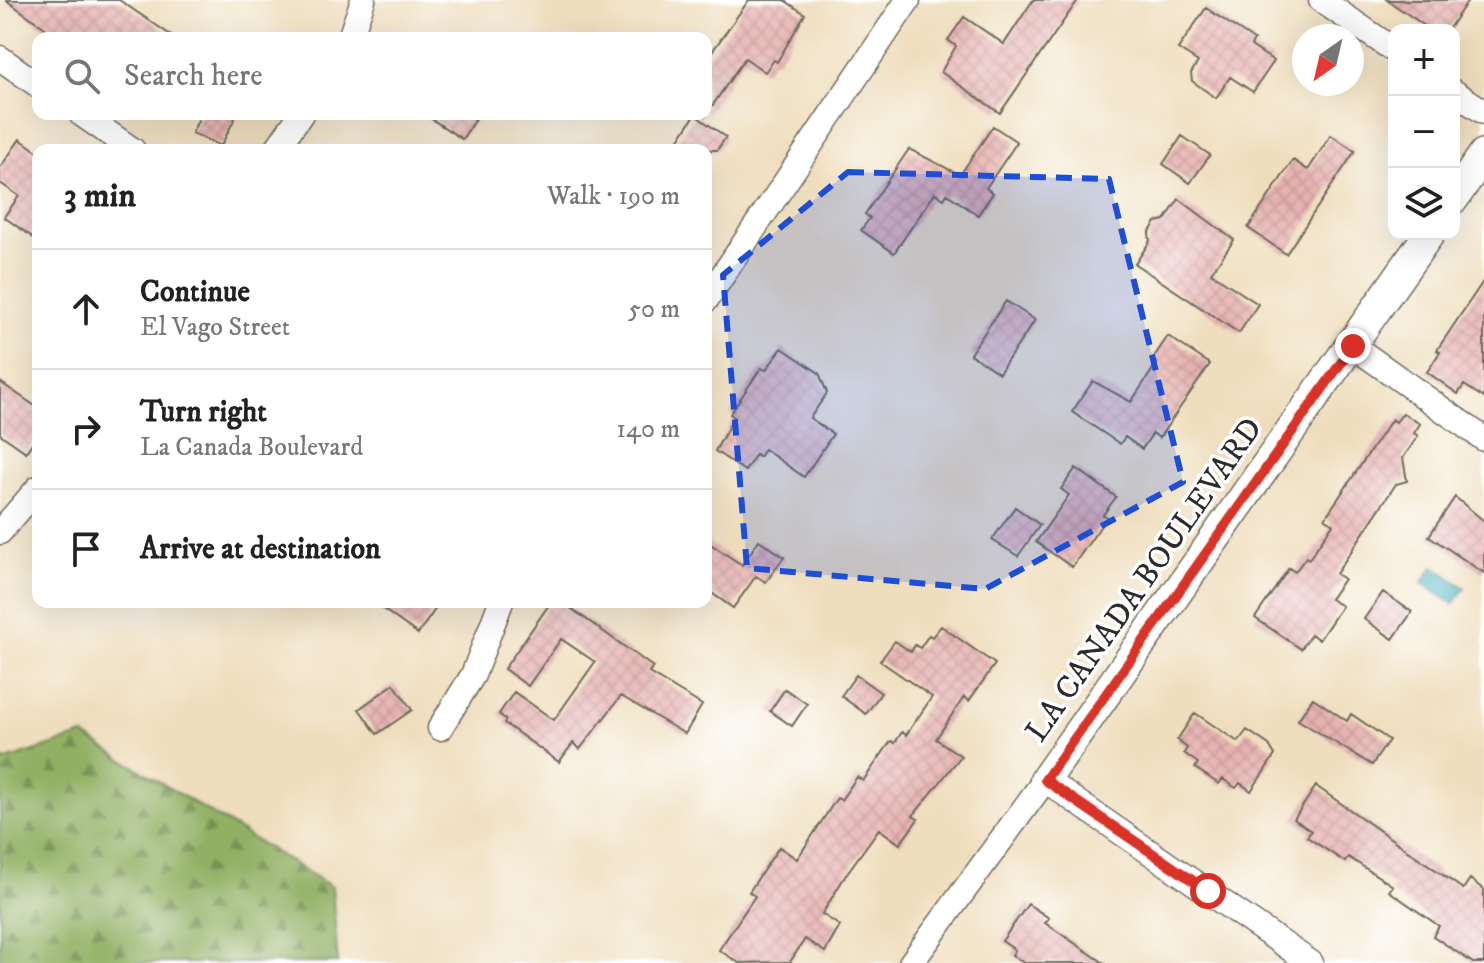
<!DOCTYPE html>
<meta charset="utf-8">
<style>
body{margin:0;font-family:"IM FELL DW Pica",serif;background:#f6f6f6;color:#222}
.controls{position:absolute;right:24px;top:24px;display:grid;overflow:hidden;border-radius:16px;box-shadow:0 8px 32px #0002}
.controls button{width:72px;height:72px;display:grid;place-items:center;padding:0;border:0;border-bottom:2px solid #e0e0e0;background:#fff;color:#222;font:40px sans-serif}
.compass{position:absolute;left:1292px;top:24px;width:72px;height:72px;border-radius:50%;background:#fff;box-shadow:0 8px 32px #0002;rotate:214deg}
.stop{position:absolute;width:24px;height:24px;margin:-18px;border:6px solid #d93025;border-radius:50%;background:#fff}
.stop.end{background:#d93025;border-color:#fff;box-shadow:0 2px 8px #0008}
.list{margin:0;padding:0;list-style:none}
h2{display:flex;justify-content:space-between;align-items:center;height:104px;margin:0;padding:0 32px;font-size:34px}
h2 small{font-size:26px;font-weight:400;color:#767676}
.list li{display:grid;grid-template-columns:52px 1fr auto;gap:24px;align-items:center;box-sizing:border-box;height:120px;padding:0 32px;border-top:2px solid #e0e0e0}
.list b{display:block;font-size:30px;white-space:nowrap}
.list p{margin:0;font-size:26px;white-space:nowrap;color:#767676}
.list em{font-size:26px;font-style:normal;color:#767676}
.icon{flex:none;width:44px;height:44px;fill:none;stroke:currentColor;stroke-width:2;stroke-linecap:round;stroke-linejoin:round}
.map{position:relative;flex:none;width:1484px;height:963px;overflow:hidden}
.search{position:absolute;background:#fff;box-shadow:0 8px 32px #0002;left:32px;top:32px;width:680px;height:88px;display:flex;align-items:center;gap:20px;box-sizing:border-box;padding:0 28px;border-radius:16px;color:#767676;font-size:30px}
.panel{position:absolute;background:#fff;box-shadow:0 8px 32px #0002;left:32px;top:144px;width:680px;height:464px;border-radius:16px}
.map>svg:first-child{display:block}
.forest{fill:url(#forest-firs);stroke:#5e6e48;stroke-width:2}
.water{fill:#3eacbb;stroke:#346c73;stroke-width:2}
.building{fill:url(#building-cross-hatch)}
.lines{fill:none;stroke-linecap:round;stroke-linejoin:round}
.minor-casing{stroke:#706a5e;stroke-width:27}
.tertiary-casing{stroke:#706a5e;stroke-width:33}
.minor{stroke:#fff;stroke-width:24}
.tertiary{stroke:#fff;stroke-width:30}
.route{stroke:#d93025;stroke-width:10}
.marked{fill:#1d4ed8;fill-opacity:0.2;stroke:#1d4ed8;stroke-width:6;stroke-dasharray:16 10;stroke-linejoin:round}
.labels{text-anchor:middle;stroke-width:7;stroke-linejoin:round;paint-order:stroke}
.street-label{font-size:32px;fill:#2b2b2b;stroke:#fff}
</style>
<div class="map">
<svg width="1484" height="963" viewBox="0 0 1484 963">
<defs>
<pattern id="forest-firs" width="22" height="20" patternUnits="userSpaceOnUse" patternTransform="scale(2)"><rect width="22" height="20" fill="#91b064"/><path d="M5 1l3.5 6h-7zM16 11l3.5 6h-7z" fill="#778f53"/></pattern>
<pattern id="building-cross-hatch" width="8" height="8" patternUnits="userSpaceOnUse" patternTransform="scale(2)"><rect width="8" height="8" fill="#e7b3b1"/><path d="M0 0l8 8M0 8l8-8" fill="none" stroke="#c69a98"/></pattern>
</defs>
<rect width="100%" height="100%" fill="#fff"/>
<filter id="ink" filterUnits="userSpaceOnUse"><feTurbulence type="fractalNoise" baseFrequency=".0125" numOctaves="2"/><feDisplacementMap in="SourceGraphic" scale="16" xChannelSelector="R" yChannelSelector="G"/><feConvolveMatrix kernelMatrix="1 2 1 2 8 2 1 2 1" color-interpolation-filters="sRGB"/></filter>
<filter id="wash" filterUnits="userSpaceOnUse"><feTurbulence type="fractalNoise" baseFrequency=".006" numOctaves="4" result="noise"/><feDisplacementMap in="SourceGraphic" scale="32" xChannelSelector="R" yChannelSelector="G"/><feGaussianBlur stdDeviation="1.8" result="paint"/><feColorMatrix in="noise" values="0 0 0 0 0 0 0 0 0 0 0 0 0 0 0 0 0 1.4 0 .05"/><feComposite in="paint" operator="in"/></filter>
<g filter="url(#wash)">
<rect width="100%" height="100%" fill="#efdebd"/>
<path class="forest" d="M83 735 332 887 338 963H0V762Z"/>
<path class="water" d="M1434 566 1465 588 1453 604 1422 583Z"/>
<g id="blocks">
<path class="building" d="M6 0H119L175 38H59Z
M749 0H784L805 14 777 62 774 60 765 72 745 58 706 115V60Z
M1033 0H1078L1000 113 941 72 956 46 948 40 964 17 1004 44Z
M1387 0H1468L1448 30H1431Z
M1206 8 1254 40 1251 46 1274 61 1253 92 1230 77 1216 98 1192 81 1191 73 1198 62 1178 49Z
M201 114H237L221 146 192 133Z
M424 114H479L462 139Z
M695 115 726 137 717 150H672Z
M993 126 1017 142 986 188 993 193 978 215 947 194 944 199 935 193 894 253 861 230 870 218 865 214 909 149 960 175Z
M1331 135 1355 151 1286 254 1248 228 1293 160 1308 170Z
M1182 136 1210 155 1190 183 1163 164Z
M20 139 38 152V241L4 217 19 196 0 183V168Z
M1179 199 1234 240 1211 273 1258 304 1239 333 1135 264 1150 241 1149 233 1156 222 1165 220Z
M1484 280V398L1464 385 1458 394 1427 372 1440 352 1437 350Z
M1006 301 1035 320 999 373 970 354Z
M1168 336 1210 364 1159 438 1153 433 1142 449 1125 437 1120 444 1072 412 1093 381 1131 402 1157 363 1152 360Z
M782 348 819 373 827 393 810 418 833 434 804 477 764 449 759 457 756 454 745 471 715 451 734 417 730 414 761 368 766 370Z
M0 382 38 408V434L26 452 0 434Z
M1403 413 1420 424 1414 433 1418 436 1403 458 1407 481 1396 484 1336 574 1344 579 1330 599 1342 606 1319 640 1311 634 1301 649 1255 618 1289 568 1295 572 1306 557 1309 559 1333 524 1325 518 1392 419 1396 422Z
M1076 468 1116 497 1103 515 1107 517 1072 567 1036 542 1069 495 1061 489Z
M1455 497 1484 521V573L1429 536Z
M1015 507 1040 525 1018 556 992 540Z
M759 540 784 557 766 582 756 576 733 608 706 589V541L742 565Z
M1383 592 1412 612 1393 639 1364 619Z
M373 602H440L418 634Z
M551 602H562L653 667 649 673 702 705 685 734 621 696 580 749 573 743 559 762 504 723 506 720 499 714 514 692 554 720 595 662 561 639 528 686 504 669Z
M941 626 995 664 969 701 964 697 936 739 961 756 913 816 918 819 900 844 879 829 847 873 822 914 840 926 825 952 805 939 790 962 739 963 719 950 755 896 749 892 779 847 797 859 837 798 841 800 857 777 863 781 891 741 895 743 902 732 906 735 932 697 880 661 895 641 911 652 915 645 920 648 929 635 932 637Z
M856 675 881 693 866 714 841 696Z
M394 684 412 710 377 734 359 709Z
M785 689 807 704 792 726 770 711Z
M1313 698 1347 721 1351 714 1389 740 1372 765 1298 720Z
M1195 713 1238 742 1247 730 1269 745 1275 755 1251 791 1240 783 1236 788 1223 779 1219 784 1195 768 1198 763 1184 753 1187 748 1177 740Z
M1316 786 1463 889 1470 879 1484 890V963H1473L1433 936 1439 926 1389 891 1393 886 1348 857 1345 862 1307 837 1311 831 1294 819Z
M1028 904 1049 918 1045 923 1104 963H1024L1012 955 1015 950 1002 941Z"/>
</g>
</g>
<g filter="url(#ink)">
<use href="#blocks" fill-opacity="0" stroke="#706a5e" stroke-width="2"/>
<g class="lines">
<g class="minor-casing">
<path id="minor" d="M1321 0 1394 50
M350 38 363 0
M0 58 38 85
M1454 92 1484 112
M81 114 133 150
M276 150 301 114
M706 300 908 0
M1353 346 1484 439
M0 532 38 488
M440 728 473 675 501 602
M911 963 1045 780 1311 963"/>
</g>
<g class="tertiary-casing">
<path id="tertiary" d="M1454 198 1484 154
M1045 780 1429 234"/>
</g>
<use href="#minor" class="minor"/>
<use href="#tertiary" class="tertiary"/>
</g>
</g>
<g class="lines" filter="url(#ink)">
<path class="route" d="M1208 891 1045 780 1353 346"/>
</g>
<path class="marked" d="M848 172 1109 179 1183 482 985 589 747 568 723 275Z"/>
<g class="labels">
<g class="street-label">
<text transform="translate(1143 579) rotate(-55)" y="11">LA CANADA BOULEVARD</text>
</g>
</g>
</svg>
<div class="controls">
<button>+</button>
<button>−</button>
<button><svg class="icon" aria-label="layers" viewBox="0 0 24 24"><path d="M12 4l9 5-9 5-9-5zM3 14l9 5 9-5"/></svg></button>
</div>
<svg class="compass" viewBox="-18 -18 36 36"><path d="M0-13l5 13h-10z" fill="#e53935"/><path d="M0 13l5-13h-10z" fill="#767676"/></svg>
<div class="stop" style="left:1208px;top:891px"></div>
<div class="stop end" style="left:1353px;top:346px"></div>
<div class="search"><svg class="icon" aria-label="search" viewBox="0 0 24 24"><circle cx="10" cy="10" r="6"/><path d="M15 15l6 6"/></svg>Search here</div>
<section class="panel">
<h2>3 min<small>Walk · 190 m</small></h2>
<ul class="list">
<li><svg class="icon" aria-label="ahead" viewBox="0 0 24 24"><path d="M12 20V5M6 11l6-6 6 6"/></svg><div><b>Continue</b><p>El Vago Street</p></div><em>50 m</em></li>
<li><svg class="icon" aria-label="right" viewBox="0 0 24 24"><path d="M7 20v-9h11M14 6l5 5-5 5"/></svg><div><b>Turn right</b><p>La Canada Boulevard</p></div><em>140 m</em></li>
<li><svg class="icon" aria-label="arrive" viewBox="0 0 24 24"><path d="M6 21V4h12l-3 4 3 4H6"/></svg><div><b>Arrive at destination</b></div></li>
</ul>
</section>
</div>
